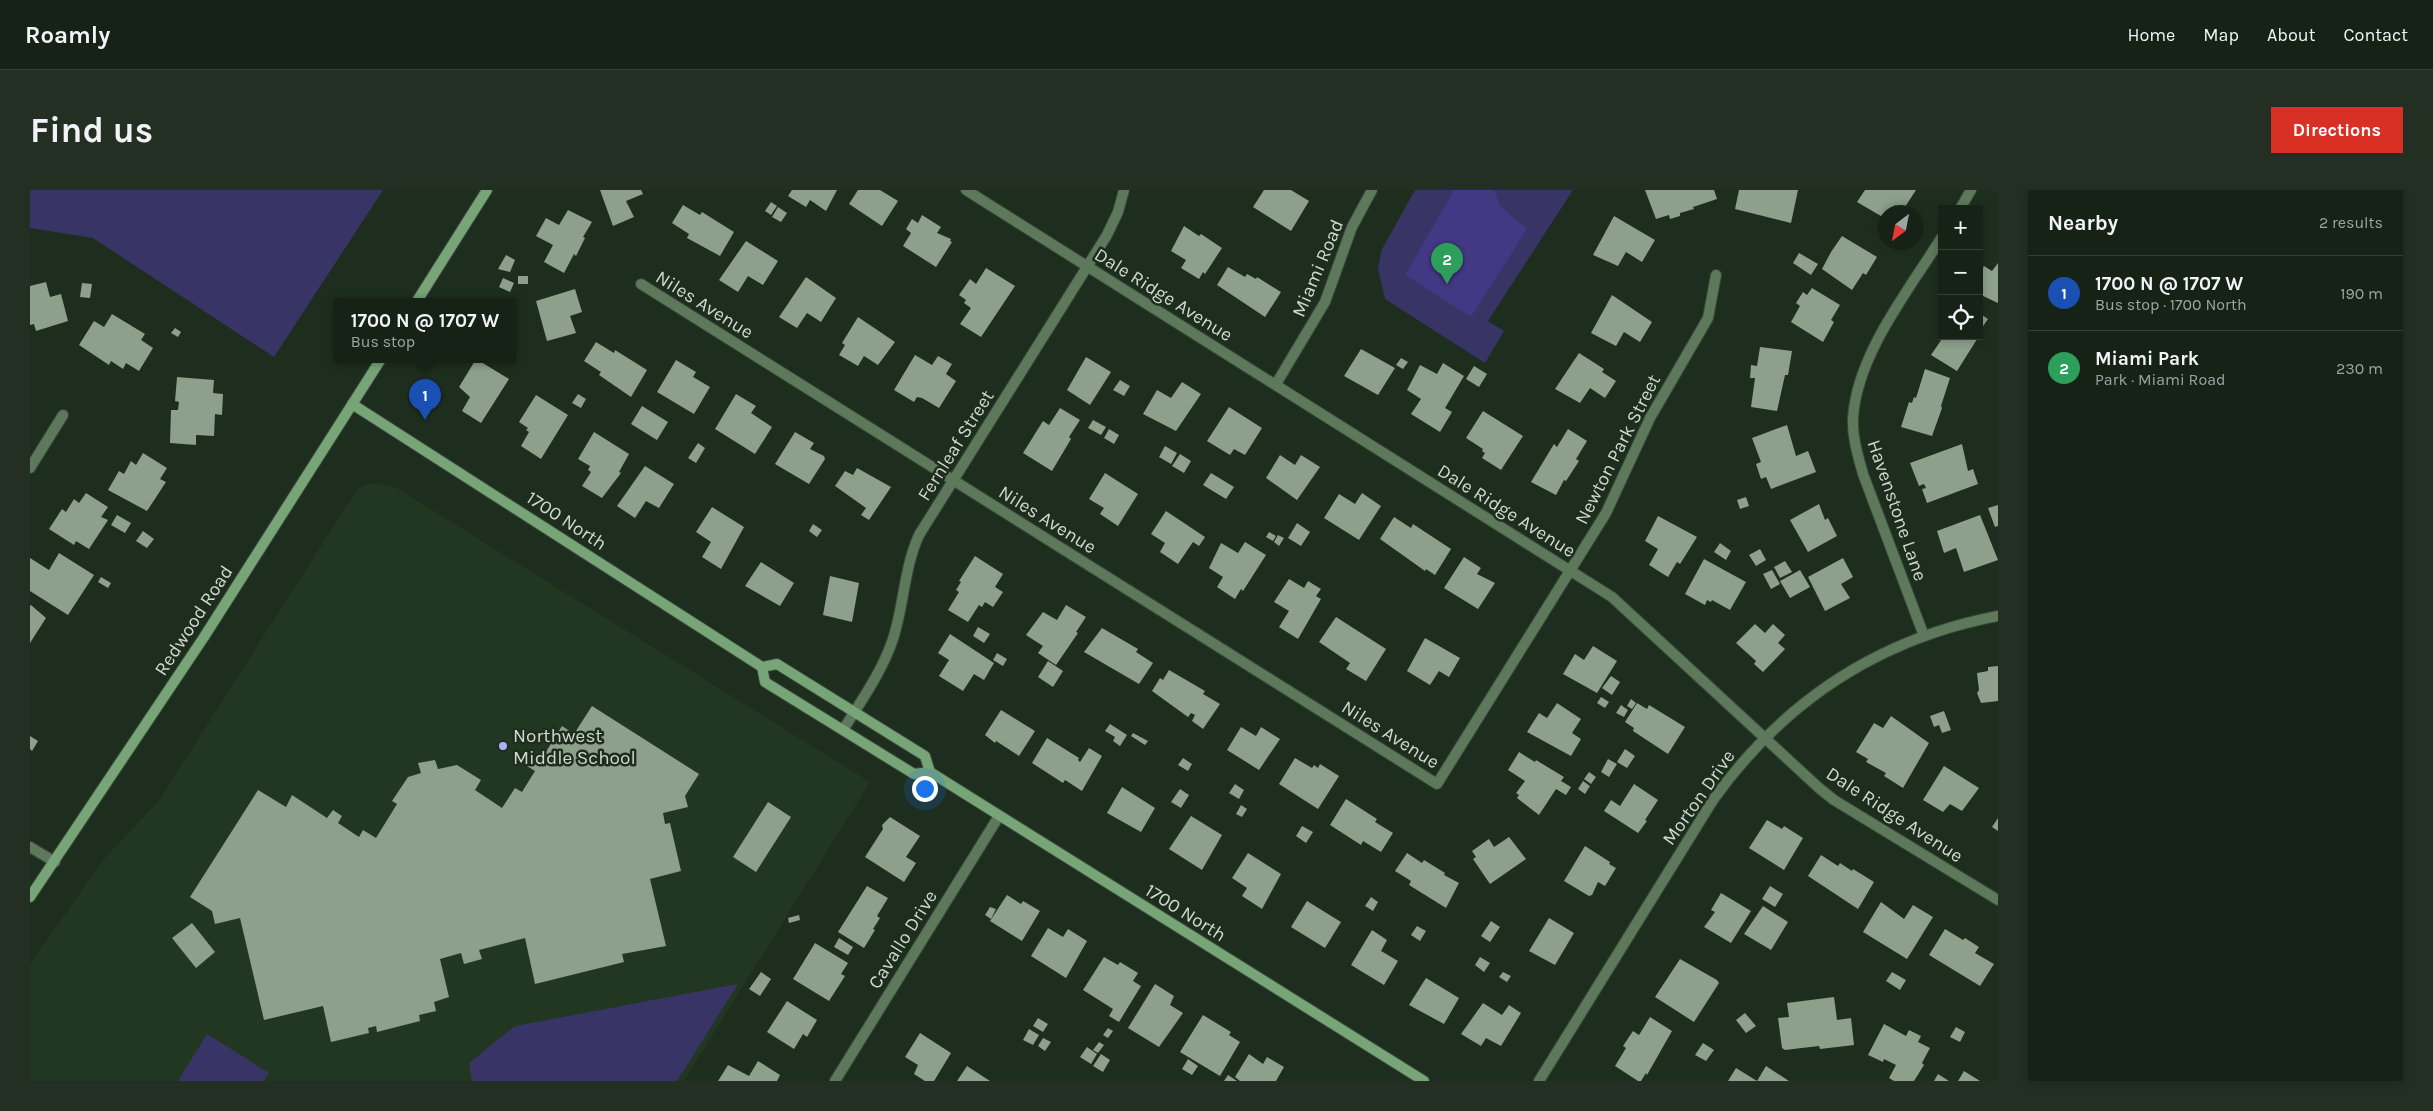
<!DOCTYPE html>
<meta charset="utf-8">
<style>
body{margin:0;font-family:Karla,sans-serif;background:#232f23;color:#f1f3f6}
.controls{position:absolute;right:15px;top:15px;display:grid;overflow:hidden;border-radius:0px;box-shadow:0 2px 8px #0003}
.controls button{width:45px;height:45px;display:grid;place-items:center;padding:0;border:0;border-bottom:1px solid #353f35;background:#162216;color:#f1f3f6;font:25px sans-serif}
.compass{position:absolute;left:1848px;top:15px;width:45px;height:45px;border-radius:50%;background:#162216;box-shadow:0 2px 8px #0003;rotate:212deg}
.you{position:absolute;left:894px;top:598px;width:18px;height:18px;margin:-12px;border:4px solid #fff;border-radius:50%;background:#1a73e8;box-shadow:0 0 0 8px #1a73e833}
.badge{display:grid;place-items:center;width:32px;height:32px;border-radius:50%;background:#d93025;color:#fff;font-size:16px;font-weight:700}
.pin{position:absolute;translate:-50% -41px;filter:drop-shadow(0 1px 2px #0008)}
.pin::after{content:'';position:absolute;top:26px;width:18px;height:15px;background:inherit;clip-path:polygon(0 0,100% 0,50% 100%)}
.popup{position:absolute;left:304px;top:108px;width:182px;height:65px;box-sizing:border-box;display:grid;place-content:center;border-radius:0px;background:#162216;filter:drop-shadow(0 1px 4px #0005);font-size:16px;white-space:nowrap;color:#9ea4a1}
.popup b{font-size:19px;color:#f1f3f6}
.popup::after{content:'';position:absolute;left:50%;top:100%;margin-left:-10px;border:10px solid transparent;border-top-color:#162216}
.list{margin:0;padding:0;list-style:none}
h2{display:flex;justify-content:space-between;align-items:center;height:65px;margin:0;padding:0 20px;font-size:21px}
h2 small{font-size:16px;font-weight:400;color:#9ea4a1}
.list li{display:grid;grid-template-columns:32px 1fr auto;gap:15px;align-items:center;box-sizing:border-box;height:75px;padding:0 20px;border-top:1px solid #353f35}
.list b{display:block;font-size:19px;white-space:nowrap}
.list p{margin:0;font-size:16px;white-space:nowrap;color:#9ea4a1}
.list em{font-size:16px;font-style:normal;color:#9ea4a1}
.icon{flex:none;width:28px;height:28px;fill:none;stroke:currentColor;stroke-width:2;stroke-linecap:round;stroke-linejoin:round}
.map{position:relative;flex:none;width:1968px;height:891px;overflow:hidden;border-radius:0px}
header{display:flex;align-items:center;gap:30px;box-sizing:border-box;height:70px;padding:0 25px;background:#162216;border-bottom:1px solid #353f35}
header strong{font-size:24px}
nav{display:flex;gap:28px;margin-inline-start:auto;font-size:18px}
.intro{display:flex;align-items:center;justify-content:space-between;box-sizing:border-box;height:120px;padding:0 30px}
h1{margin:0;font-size:35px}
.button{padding:12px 22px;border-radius:0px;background:#d93025;color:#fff;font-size:18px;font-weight:700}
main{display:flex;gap:30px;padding:0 30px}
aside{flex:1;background:#162216;border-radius:0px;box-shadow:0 2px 8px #0003}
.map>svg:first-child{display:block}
.built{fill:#223721}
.green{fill:#393466}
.water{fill:#423883}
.building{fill:#8da08c}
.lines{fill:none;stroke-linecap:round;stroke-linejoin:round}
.street-casing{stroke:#3a493a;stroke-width:12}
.secondary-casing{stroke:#3a493a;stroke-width:12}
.street{stroke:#5d785b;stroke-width:10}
.secondary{stroke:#78a577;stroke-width:10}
.poi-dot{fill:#b0aefa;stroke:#1e2e1e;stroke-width:2}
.labels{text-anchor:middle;stroke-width:5;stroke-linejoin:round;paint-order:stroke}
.street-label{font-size:19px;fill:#cfd9ce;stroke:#1e2e1e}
.poi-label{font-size:19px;fill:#cfd9ce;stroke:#1e2e1e;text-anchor:start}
</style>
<header>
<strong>Roamly</strong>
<nav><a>Home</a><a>Map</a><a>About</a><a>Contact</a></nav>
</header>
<div class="intro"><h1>Find us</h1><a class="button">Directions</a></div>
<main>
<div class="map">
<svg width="1968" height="891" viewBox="0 0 1968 891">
<rect width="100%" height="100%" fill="#1e2e1e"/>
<path class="built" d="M342 293 365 297 840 592 654 891H0V774L73 670 128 612 314 320 329 298Z"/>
<path class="green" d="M0 0H353L244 167 63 48 0 38Z
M1385 0H1543L1458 131 1474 141 1455 173 1355 109 1348 79 1351 61Z
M708 794 647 891H442L439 873 485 836Z
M177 844 239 883 234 891H148Z"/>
<path class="water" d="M1424 0H1464L1470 16 1497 39 1441 127 1375 85Z"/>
<path class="building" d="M570 0H611L613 4 596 11 604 27 583 36Z
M762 0H807L796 21 780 10 776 17 758 6Z
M828 0H850L868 11 852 36 819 14Z
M1234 0H1261L1279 11 1261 41 1223 17Z
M1615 0H1684L1687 9 1663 17 1664 19 1650 23V26L1640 29 1639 25 1626 29Z
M1709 0H1768L1761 33 1705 19Z
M1835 0H1886L1873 20 1865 15 1862 22H1856V29L1827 12Z
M741 12 747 16 741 25 735 21Z
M653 15 670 25 672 22 704 42 690 66 657 48 659 44 642 33Z
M748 17 757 23 751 32 742 27Z
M538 20 562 32 553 47 555 48 546 66 544 64 534 83 514 72 523 55 506 46 516 28 529 35Z
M892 25 911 37 907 43 921 49 920 51 922 52 906 77 873 56 881 43 876 39 882 29 888 33Z
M1584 26 1625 50 1612 72 1596 62 1588 76 1563 65Z
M1154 36 1169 46 1171 44 1192 58 1175 84 1173 82 1169 89 1151 78 1156 70 1141 61Z
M1812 46 1847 67 1836 85 1833 83 1822 100 1792 79 1801 62Z
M716 51 748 71 733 95 718 86 708 102 689 90Z
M1769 63 1788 74 1781 85 1763 73Z
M476 65 485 70 480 82 468 79Z
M1968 73V113L1953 106 1949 101V84L1954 76 1962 81Z
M1198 77 1215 87 1217 84 1226 89 1227 87 1251 102 1235 127 1187 95Z
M956 78 985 96 951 147 930 134 941 118 934 113 936 110 929 105 940 89 946 94Z
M488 86H498V94H488Z
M776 87 806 108 791 132 777 123 767 138 749 127Z
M473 88 484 93 480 102 469 97Z
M16 92 20 107 31 104 38 131 6 141 4 134 0 135V96Z
M52 93 62 94 60 108 50 107Z
M1782 98 1810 115 1801 130 1804 132 1793 152 1761 132 1770 116 1766 113 1773 102 1777 105Z
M545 99 552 122 540 126 546 143 517 151 506 111Z
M1582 105 1622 132 1610 152 1594 142 1586 156 1561 143Z
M1949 123 1958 129 1949 142Z
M82 124 115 144 111 150 123 158 109 181 96 173 93 179 81 171 79 175 49 155 64 131 74 137Z
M828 127 865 152 848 175 834 166 828 176 809 165 815 155 812 153Z
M145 138 151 142 148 147 141 143Z
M1914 146H1949L1927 181 1901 165Z
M566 152 584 163 585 160 617 180 601 207 569 185 571 182 554 171Z
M1730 157 1762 161 1758 185H1755L1747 221 1721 217 1725 188H1720L1721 175 1727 176Z
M1331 159 1365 178 1348 205 1314 186Z
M1549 163 1574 179 1572 182 1586 191 1575 208 1560 198 1550 213 1525 199Z
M885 165 902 175 908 166 922 174 916 184 926 191 909 218 892 208 887 207 884 212 864 200Z
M1056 167 1081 182 1060 215 1037 200Z
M1371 168 1378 172 1373 179 1366 175Z
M446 169 479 189 451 233 432 221 440 207 429 197Z
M646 170 666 182 663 187 680 197 664 224 627 202Z
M1413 173 1434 186 1415 218 1422 222 1410 242 1381 224 1391 209 1377 200 1390 175 1407 184Z
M1444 176 1457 184 1449 197 1436 189Z
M1895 179 1920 188 1911 216 1912 218 1902 246 1871 237 1879 212 1882 213 1884 207 1886 208Z
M147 187 184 190 183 203 193 204 192 225 185 224 184 246 166 245V255L140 253 141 220H148L149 212 145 211Z
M1090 190 1100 196 1094 206 1083 200Z
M1152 192 1171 204 1146 241 1113 224 1127 200 1141 208Z
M548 204 556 209 551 218 542 213Z
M706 204 726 216 721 223 742 237 725 264 685 239Z
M506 205 538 225 511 269 491 256 499 242 496 240 498 238 489 232Z
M612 216 638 232 627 250 601 234Z
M1199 217 1232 238 1215 265 1204 259 1200 265 1177 251Z
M1030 218 1050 230 1039 247 1041 249 1022 281 993 263 1013 231 1019 235Z
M1453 221 1493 246 1471 280 1452 268 1455 263 1452 261 1453 259 1436 248Z
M1063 230 1076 237 1071 245 1058 238Z
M1757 235 1766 266 1778 261 1786 282 1741 299 1736 287 1731 289 1726 274 1731 272 1722 248Z
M1079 239 1089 245 1084 254 1074 248Z
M1538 239 1557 251 1546 269 1549 271 1536 291 1534 290 1526 305 1501 292 1524 254 1527 257Z
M564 242 599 264 589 282 591 283 572 308 552 296 561 282 558 280 560 276 548 269Z
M765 242 784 253 780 259 794 266 795 269 779 294 745 274Z
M668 253 675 258 666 273 658 268Z
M1932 254 1938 281 1943 279 1948 294 1897 313 1892 299 1896 298 1894 294 1889 296 1880 273Z
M1135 256 1147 263 1141 274 1129 267Z
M113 263 137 278 130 289 136 292 117 321 78 300 89 281 94 284 101 271 106 275Z
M1150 264 1161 271 1154 283 1142 276Z
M1250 265 1265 275 1271 265 1290 277 1267 310 1236 288Z
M615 276 644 294 629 318 616 311 605 328 587 316Z
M827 278 861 297 839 330 831 325 836 318 805 296 815 281 823 285Z
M1075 283 1108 304 1088 336 1070 324 1074 318 1059 309Z
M1181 283 1204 297 1196 309 1173 295Z
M56 303 78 317 71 327 78 330 59 359 46 351 44 355 19 339 32 319 36 322 44 309 49 313Z
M1332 303 1351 316 1329 350 1294 328 1309 304 1325 314Z
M1716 307 1719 316 1710 319 1707 310Z
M1789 314 1795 330 1798 328 1807 346 1778 362 1760 330Z
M1968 315V336L1965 337 1958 318Z
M682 317 714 337 691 379 672 367 681 352 666 342Z
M1136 321 1175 347 1169 356 1163 352 1148 374 1130 362 1135 353 1121 344Z
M87 325 101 333 95 343 81 335Z
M1950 325 1968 370 1934 382 1926 358 1914 363 1907 341Z
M1628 326 1667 347 1650 374 1647 372 1638 387 1619 375 1628 359 1615 351Z
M1364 327 1381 338 1383 334 1421 359 1405 385 1396 379 1395 381 1350 349Z
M1267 333 1280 342 1271 356 1258 348Z
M783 334 792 340 787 347 779 341Z
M113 341 124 349 117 358 106 351Z
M1239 342 1246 346 1243 351 1236 347Z
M1248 345 1254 348 1249 356 1244 352Z
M1215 352 1236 365 1213 401 1211 399 1205 409 1187 397 1193 387 1179 378 1191 353 1208 363Z
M1690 353 1701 361 1696 370 1684 362Z
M1730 359 1736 370 1726 376 1719 365Z
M29 363 64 385 38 425 0 401V368L19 380Z
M945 366 973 384 965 397 973 402 963 417 955 412 952 417 949 415 938 432 918 420 929 402 926 400 931 392 929 391Z
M1434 367 1451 378 1447 384 1465 393 1448 419 1414 398Z
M1813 368 1823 387 1811 394 1820 408 1795 421 1778 387Z
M1674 369 1716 392 1700 420 1682 410 1681 412 1677 410 1675 415 1655 404Z
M1755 371 1762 382 1750 388 1744 377Z
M731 372 764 393 750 416 715 396Z
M1742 380 1750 394 1741 399 1733 384Z
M1770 380 1780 397 1760 408 1750 391Z
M800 386 829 393 822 432 793 425Z
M71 387 81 393 78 398 68 392Z
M1259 389 1274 398 1278 391 1291 399 1286 406 1291 409 1268 449 1249 437 1259 421 1244 412Z
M1 415 16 428 0 453V416Z
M1036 415 1056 427 1046 442 1048 443 1026 475 1008 463 1013 456 996 445 1013 422 1027 430Z
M1306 427 1356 459 1336 491 1316 479 1320 473 1289 452Z
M1725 434 1735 443 1743 434 1755 445 1748 453 1755 459 1733 482 1724 474 1726 471 1706 453Z
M948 437 960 444 954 453 943 446Z
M1072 438 1108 459 1106 462 1123 473 1109 494 1054 462Z
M920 444 964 473 954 490 944 484 933 501 909 486 919 470 908 463Z
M1395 448 1430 468 1419 487 1409 481 1400 495 1377 481Z
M1563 456 1587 471 1567 503 1533 484 1545 464 1554 470Z
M967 463 977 469 973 476 963 470Z
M1018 471 1033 481 1023 497 1008 487Z
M1968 476V511L1951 513 1947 503 1949 500 1947 483 1958 481V477Z
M1139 480 1175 501 1173 504 1190 514 1173 539 1162 531 1165 525 1161 523 1158 527 1122 501 1130 488 1133 490Z
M1581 486 1590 492 1582 505 1572 498Z
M1571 507 1579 512 1575 518 1567 513Z
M1601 509 1606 513 1602 519 1597 516Z
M1527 513 1551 529 1542 543 1551 549 1541 566 1497 542 1509 523 1517 528Z
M1607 513 1617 519 1619 515 1655 537 1638 564 1603 541 1604 538 1595 532Z
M1591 515 1598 520 1594 527 1586 523Z
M562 516 669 584 655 606 658 617 633 623 635 634 640 633 651 681 620 689 636 756 592 764 594 772 505 794 495 748 449 760 452 769 434 774 431 763 410 769 419 807 404 812 406 821 389 825 390 831 347 842 346 836 338 838 339 843 301 852 293 816 234 830 210 728 185 734 182 721 160 707 228 600 256 617 262 605 297 628 303 620 312 626 308 633 329 647 333 640 346 648 367 614 362 611 378 587 391 583 388 573 405 570 408 579 427 575 451 590 445 600 472 618 485 598 492 602 505 581 497 576 503 566 511 570 532 536 544 544Z
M971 520 1005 541 989 566 966 551 965 553 955 545Z
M1914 521 1921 540 1912 543 1909 535 1904 537 1900 526Z
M1861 526 1899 553 1873 598 1854 586 1856 583 1836 572 1838 569 1826 562 1844 533 1853 538Z
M1080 534 1097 545 1090 556 1083 551 1085 547 1075 541Z
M1211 537 1226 546 1231 537 1250 549 1229 580 1197 560Z
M1103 543 1118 551 1115 555 1101 546Z
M0 546 8 551 2 561 0 559Z
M1017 548 1049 568 1048 570 1050 572 1059 558 1072 566 1052 601 1035 590 1033 593 1002 573Z
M1595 559 1605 566 1597 578 1587 572Z
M1489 562 1505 572 1506 570 1534 587 1531 591 1541 597 1536 605 1526 599 1509 625 1487 608 1489 605 1486 603 1495 591 1478 580Z
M1153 568 1162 574 1158 581 1148 575Z
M1265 568 1282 578 1284 575 1288 578 1290 574 1309 586 1288 619 1249 594Z
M1578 569 1587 574 1579 587 1571 582Z
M1914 576 1949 598 1932 621 1920 614 1913 622 1893 610Z
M1559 582 1566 587 1561 594 1554 589Z
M1553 591 1560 596 1555 604 1548 599Z
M1205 594 1214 600 1209 609 1199 603Z
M1604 594 1628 610 1615 630 1617 631 1608 643 1574 621 1581 610 1590 616Z
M1092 597 1125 618 1111 642 1077 623Z
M1150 599 1159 605 1151 618 1141 612Z
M1316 609 1347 629 1345 632 1363 643 1351 662 1333 651 1331 655 1300 635Z
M738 612 761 627 726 682 703 667Z
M1211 615 1217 619 1212 627 1206 624Z
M1161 626 1192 645 1172 680 1139 659Z
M860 627 890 646 876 667 886 673 874 692 835 667 853 639 852 635Z
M1968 628V641L1962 637Z
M1737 630 1752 639 1754 636 1773 648 1754 680 1719 658Z
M1272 636 1283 642 1276 653 1266 646Z
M1479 647 1496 669 1460 694 1443 669 1446 667 1442 661 1459 649 1464 657Z
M1555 656 1580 672 1579 674 1586 678 1575 696 1568 692 1562 705 1559 706 1534 691Z
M1218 663 1251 684 1232 719 1212 706 1217 698 1202 688Z
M1377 663 1392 673 1394 670 1415 683 1414 685 1429 693 1416 718 1379 695 1381 691 1365 681Z
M1791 665 1808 676 1810 673 1822 681 1823 679 1844 692 1828 719 1778 686Z
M837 696 858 708 847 726 850 728 843 739 845 740 834 758 808 742Z
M1740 696 1753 704 1745 717 1732 709Z
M1691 703 1721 721 1701 753 1674 737 1685 722 1681 720Z
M977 705 991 714 993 711 1010 721 992 751 960 731Z
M1341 707 1348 712 1343 721 1335 716Z
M1277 711 1311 732 1295 758 1261 737Z
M1851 712 1874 729 1883 715 1903 727 1877 769 1833 742Z
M1733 716 1758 732 1741 760 1714 744Z
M960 717 966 719 961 729 955 725Z
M769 725 770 730 759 733 758 728Z
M1519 728 1544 743 1525 775 1499 761Z
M1461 731 1470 737 1460 752 1451 746Z
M162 733 185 762 166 778 142 748Z
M1387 736 1396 741 1390 751 1381 745Z
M1018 738 1033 747 1038 739 1057 751 1036 788 1001 766Z
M1915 739 1933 750 1935 748 1949 757 1945 763 1964 774 1950 796 1899 765Z
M1342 740 1357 750 1351 761 1368 771 1354 795 1321 775Z
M809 748 823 757 818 765 804 757Z
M785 753 818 773 811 784 815 786 799 811 763 789Z
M1074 767 1088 775 1090 772 1108 783 1103 791 1111 796 1089 832 1079 826 1083 819 1053 800Z
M1450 767 1460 773 1454 782 1445 775Z
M1650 769 1687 790 1689 793 1664 832 1625 807Z
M731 782 741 789 730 806 719 799Z
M1473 782 1481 786 1477 792 1469 787Z
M1862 782 1876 790 1870 800 1856 791Z
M1396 788 1429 808 1414 834 1379 815Z
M1125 794 1144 806 1140 815 1153 823 1129 857 1098 838Z
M1804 807 1807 830 1821 828 1824 855 1790 859 1789 856 1755 860 1752 858 1748 828 1759 827 1757 813Z
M757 811 787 830 777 847 773 844 764 859 737 842Z
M1453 813 1472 825 1479 815 1491 823 1471 856 1456 848 1451 856 1431 844Z
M1715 823 1726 836 1716 843 1706 830Z
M1173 825 1201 842 1199 845 1210 852 1190 886 1150 862Z
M1620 827 1642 841 1617 885 1616 883 1611 891H1608L1585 876 1596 858 1593 856 1603 841 1609 845Z
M1008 828 1018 834 1013 842 1003 836Z
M1854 834 1876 846 1879 840 1891 846 1888 852 1900 858 1892 873 1894 875 1884 891H1864L1859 888 1866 875 1854 869 1853 872 1838 865Z
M1926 837 1935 842 1930 852 1920 847Z
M1078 838 1083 841 1078 848 1073 845Z
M999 839 1009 845 1003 855 993 850Z
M890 843 921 863 904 891H895L884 884 888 875 875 867Z
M1013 848 1021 852 1015 861 1008 856Z
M1069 852 1074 855 1068 863 1063 860Z
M1673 853 1684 860 1676 871 1665 865Z
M1057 857 1067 864 1061 874 1050 867Z
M1071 864 1080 870 1073 882 1063 876Z
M1219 864 1233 874 1237 867 1254 877 1246 891H1210L1205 887Z
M1158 869 1168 876 1162 885 1152 879Z
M728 871 750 885 747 891H688L698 875 719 886Z
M937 876 960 891H927Z
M1736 876 1759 891H1698L1706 878 1727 891Z
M1934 881 1950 891H1928Z
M1908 884 1919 891H1904Z
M1198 885 1207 891H1194Z"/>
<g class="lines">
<g class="street-casing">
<path id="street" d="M936 0 1582 407 1789 598 1804 610 1968 710
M1930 19 1941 0
M611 94 1407 594 1576 323 1620 228 1678 128 1686 85
M1246 194 1295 112 1322 37 1342 0
M0 278 33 225
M1894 446 1833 284C1828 266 1822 247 1823 228 1827 164 1879 100 1912 47
M813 540C831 511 852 482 863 449 874 415 874 378 889 345L1077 45 1088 22 1094 0
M0 657 25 672
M805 891 969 626
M1509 891 1683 610C1754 511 1848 449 1968 426"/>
</g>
<g class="secondary-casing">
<path id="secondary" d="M387 111 457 0
M322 214 732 477 735 492 884 584 900 582
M732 477 747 474 895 566 900 582 1394 891
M0 707 174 447 351 169"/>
</g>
<use href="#street" class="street"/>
<use href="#secondary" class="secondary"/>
</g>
<circle class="poi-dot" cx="473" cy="556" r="5"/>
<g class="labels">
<g class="street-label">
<text transform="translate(1287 78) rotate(-67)" y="7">Miami Road</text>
<text transform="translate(1134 104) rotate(32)" y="7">Dale Ridge Avenue</text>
<text transform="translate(675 114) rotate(32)" y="7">Niles Avenue</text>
<text transform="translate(925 255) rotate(-58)" y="7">Fernleaf Street</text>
<text transform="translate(1587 259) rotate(-63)" y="7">Newton Park Street</text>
<text transform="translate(1477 320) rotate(32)" y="7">Dale Ridge Avenue</text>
<text transform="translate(1868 320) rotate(71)" y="7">Havenstone Lane</text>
<text transform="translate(1018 329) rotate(32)" y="7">Niles Avenue</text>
<text transform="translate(537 330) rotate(33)" y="7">1700 North</text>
<text transform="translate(163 430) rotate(-57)" y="7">Redwood Road</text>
<text transform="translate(1361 544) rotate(32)" y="7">Niles Avenue</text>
<text transform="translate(1668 607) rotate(-55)" y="7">Morton Drive</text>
<text transform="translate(1865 624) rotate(33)" y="7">Dale Ridge Avenue</text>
<text transform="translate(1156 722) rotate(32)" y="7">1700 North</text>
<text transform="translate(872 749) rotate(-58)" y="7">Cavallo Drive</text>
</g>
<g class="poi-label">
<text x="483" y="552">Northwest<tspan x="483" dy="22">Middle School</tspan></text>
</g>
</g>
</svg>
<div class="controls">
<button>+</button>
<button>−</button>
<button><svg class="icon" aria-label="locate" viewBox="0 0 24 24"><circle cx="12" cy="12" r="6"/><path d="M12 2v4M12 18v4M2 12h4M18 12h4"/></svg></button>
</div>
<svg class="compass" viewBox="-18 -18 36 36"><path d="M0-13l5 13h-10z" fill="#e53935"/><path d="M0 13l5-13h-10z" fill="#9ea4a1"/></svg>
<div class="you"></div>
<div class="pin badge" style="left:395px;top:230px;background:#1a4fb4">1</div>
<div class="popup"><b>1700 N @ 1707 W</b>Bus stop</div>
<div class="pin badge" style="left:1417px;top:94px;background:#2e9e5b">2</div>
</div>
<aside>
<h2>Nearby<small>2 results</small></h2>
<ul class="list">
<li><span class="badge" style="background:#1a4fb4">1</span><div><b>1700 N @ 1707 W</b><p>Bus stop · 1700 North</p></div><em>190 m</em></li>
<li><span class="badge" style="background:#2e9e5b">2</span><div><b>Miami Park</b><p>Park · Miami Road</p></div><em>230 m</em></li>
</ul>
</aside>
</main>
